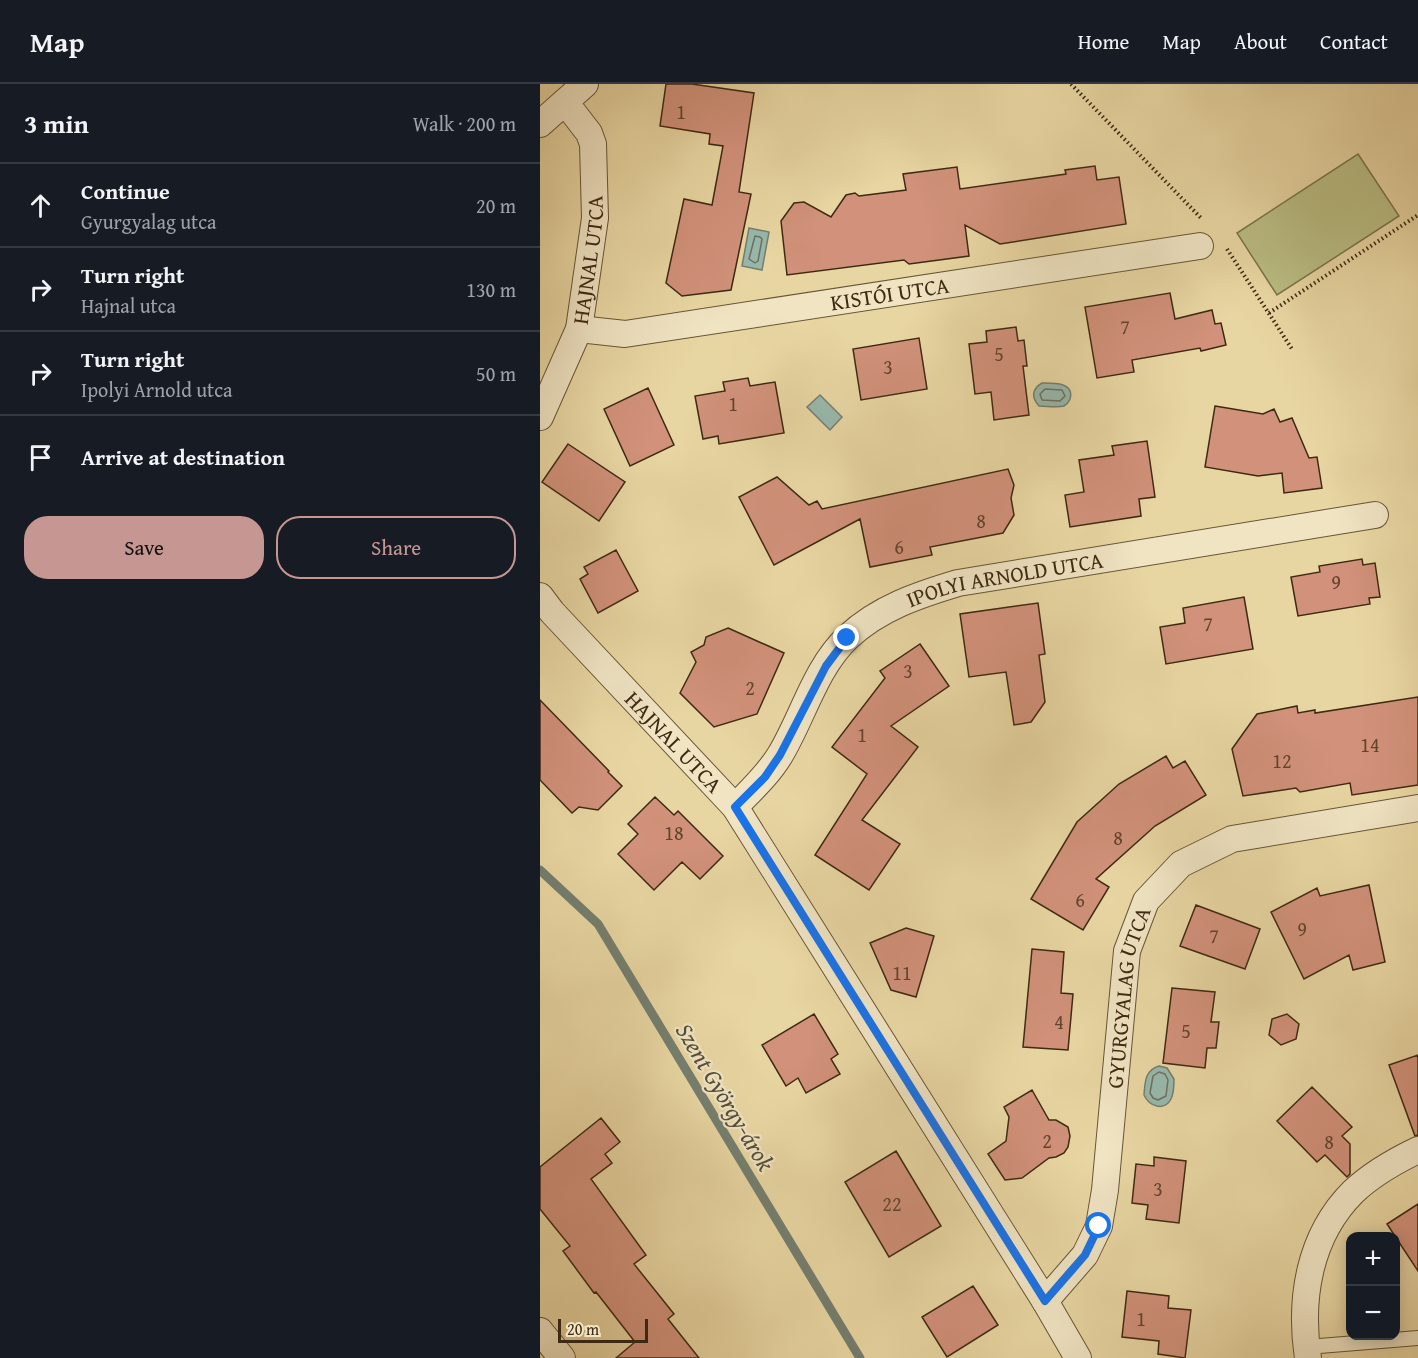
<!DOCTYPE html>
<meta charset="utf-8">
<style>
body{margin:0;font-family:"Gentium Book Plus",serif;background:#20242c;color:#f1f3f6}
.controls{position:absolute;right:18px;bottom:18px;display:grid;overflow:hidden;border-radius:12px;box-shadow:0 3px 15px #0003}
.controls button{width:54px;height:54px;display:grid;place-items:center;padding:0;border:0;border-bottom:2px solid #363941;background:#171b24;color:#f1f3f6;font:30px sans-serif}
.scale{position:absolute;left:18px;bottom:15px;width:90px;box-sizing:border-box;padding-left:6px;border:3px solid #3e2a13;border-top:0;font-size:16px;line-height:21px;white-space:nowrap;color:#3e2a13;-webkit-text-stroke:4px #f0e4c3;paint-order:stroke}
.stop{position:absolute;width:18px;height:18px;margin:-14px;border:4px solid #1a73e8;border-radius:50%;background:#fff}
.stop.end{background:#1a73e8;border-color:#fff;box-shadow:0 2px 6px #0008}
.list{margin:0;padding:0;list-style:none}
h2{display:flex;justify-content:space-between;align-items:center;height:78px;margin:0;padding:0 24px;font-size:26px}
h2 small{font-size:20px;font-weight:400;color:#9ea1a6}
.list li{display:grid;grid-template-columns:39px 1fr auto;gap:18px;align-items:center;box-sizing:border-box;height:84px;padding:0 24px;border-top:2px solid #363941}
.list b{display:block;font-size:22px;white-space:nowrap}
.list p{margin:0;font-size:20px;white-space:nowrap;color:#9ea1a6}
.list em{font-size:20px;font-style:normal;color:#9ea1a6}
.actions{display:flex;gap:12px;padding:18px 24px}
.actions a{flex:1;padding:14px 0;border:2px solid #c59692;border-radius:24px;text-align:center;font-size:21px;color:#c59692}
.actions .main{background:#c59692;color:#111}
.icon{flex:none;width:33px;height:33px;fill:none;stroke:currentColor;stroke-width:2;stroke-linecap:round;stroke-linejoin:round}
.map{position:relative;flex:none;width:878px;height:1274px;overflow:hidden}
header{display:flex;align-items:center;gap:36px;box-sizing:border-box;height:84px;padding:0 30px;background:#171b24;border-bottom:2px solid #363941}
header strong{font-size:28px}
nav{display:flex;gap:33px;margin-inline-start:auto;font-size:21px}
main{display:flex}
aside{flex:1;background:#171b24}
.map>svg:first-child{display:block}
.green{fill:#b9bd82;stroke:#7c744a;stroke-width:1.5}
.water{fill:#98b8ac;stroke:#747f6f;stroke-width:1.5}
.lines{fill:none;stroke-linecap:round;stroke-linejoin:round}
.shore{stroke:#6b7160;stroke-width:1.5}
.stream{stroke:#747f6f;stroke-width:9}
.building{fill:#d1917a;stroke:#3e2a13;stroke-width:1.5}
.service-casing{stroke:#685537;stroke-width:16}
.minor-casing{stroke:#685537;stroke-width:28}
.path{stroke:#3e2a13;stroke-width:4;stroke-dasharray:1.5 3;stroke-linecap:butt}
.service{stroke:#f0e4c3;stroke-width:14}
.minor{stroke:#f0e4c3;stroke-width:26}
.route{stroke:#1a73e8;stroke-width:8}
.labels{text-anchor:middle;stroke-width:4.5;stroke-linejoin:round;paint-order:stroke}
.number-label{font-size:20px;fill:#63442d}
.street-label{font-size:22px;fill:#3e2a13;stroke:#f0e4c3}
.water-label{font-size:24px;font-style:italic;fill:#544e39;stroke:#f0e4c3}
</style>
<header>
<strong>Map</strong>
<nav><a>Home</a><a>Map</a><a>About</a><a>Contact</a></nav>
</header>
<main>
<aside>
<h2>3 min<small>Walk · 200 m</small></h2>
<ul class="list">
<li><svg class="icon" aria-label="ahead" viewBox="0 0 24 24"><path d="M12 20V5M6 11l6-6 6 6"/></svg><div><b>Continue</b><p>Gyurgyalag utca</p></div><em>20 m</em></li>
<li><svg class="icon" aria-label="right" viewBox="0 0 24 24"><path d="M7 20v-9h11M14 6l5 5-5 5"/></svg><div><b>Turn right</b><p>Hajnal utca</p></div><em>130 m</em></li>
<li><svg class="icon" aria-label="right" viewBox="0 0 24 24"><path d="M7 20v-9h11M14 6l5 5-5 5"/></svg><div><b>Turn right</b><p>Ipolyi Arnold utca</p></div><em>50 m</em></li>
<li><svg class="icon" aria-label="arrive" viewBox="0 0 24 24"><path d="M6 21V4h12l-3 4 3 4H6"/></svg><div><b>Arrive at destination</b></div></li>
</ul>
<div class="actions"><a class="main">Save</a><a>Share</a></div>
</aside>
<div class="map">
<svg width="878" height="1274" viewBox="0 0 878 1274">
<rect width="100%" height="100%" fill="#e8d6a2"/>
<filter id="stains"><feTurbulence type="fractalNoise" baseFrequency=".00333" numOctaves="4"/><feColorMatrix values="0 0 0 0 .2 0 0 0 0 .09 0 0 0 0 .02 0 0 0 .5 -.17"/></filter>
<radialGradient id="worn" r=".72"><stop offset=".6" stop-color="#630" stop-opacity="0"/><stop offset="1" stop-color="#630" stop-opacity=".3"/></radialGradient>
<path class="green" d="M818 70 859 132 737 211 697 149Z"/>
<path class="water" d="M209 144 229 148 222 186 202 182Z
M502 299C513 299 535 298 530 315 528 319 528 320 524 322 517 324 507 322 499 322 491 313 492 305 502 299Z
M280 311 302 333 290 346 267 323Z
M619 982 627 984 634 995C634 1001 634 1009 631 1015 624 1028 609 1022 604 1011 605 998 605 986 619 982Z"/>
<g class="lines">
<path class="shore" d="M215 152 220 153 222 155 218 177 215 179 209 175Z
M505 305 522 306 525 312 520 317 502 316 500 310Z
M619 988 625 990 628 996 626 1012 618 1016 613 1014 610 1009 613 992Z"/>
<path class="stream" d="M0 786 58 840 320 1274"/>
</g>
<path class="building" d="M126 0H152L214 9 199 108 211 110 191 206 142 212 126 199 144 115 172 121 183 62 169 60 170 50 120 42Z
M555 82 557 96 579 93 586 140 460 160 425 141 429 172 369 180 364 176 247 191 241 137 254 119 264 118 291 133 306 111 315 109 319 112 366 106 363 90 417 83 420 105 526 90 525 86Z
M630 209 635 235 672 226 675 240 681 239 686 261 661 267 660 264 592 276 594 288 557 294 545 223Z
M476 243 478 257 484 256 487 282H483L489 331 454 336 451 308 435 310 429 260 447 258 446 247Z
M379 254 387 305 321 316 313 265Z
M208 294 210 302 235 298 244 349 179 360 178 352 163 355 155 312 185 307 183 298Z
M108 304 134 361 90 382 64 325Z
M675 322 723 330 734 325 740 338 752 334 769 374 777 373 782 404 744 409 742 389 718 392 665 383Z
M607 357 615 413 599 415 601 432 530 443 525 411 544 408 539 376 574 371 572 362Z
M28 360 85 398 59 437 2 398Z
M468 385 474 401 471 414 474 431 463 449 390 463 392 471 330 483 320 435 234 481 199 413 237 393 269 421 277 417 282 425Z
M76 466 98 507 58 529 40 495 48 490 44 483Z
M822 475 823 481 835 479 840 513 829 514 830 520 758 532 751 493 780 488 779 482Z
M704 513 713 565 626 580 620 543 645 539 643 524Z
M498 519 505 570 499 571 505 618 491 638 474 641 466 588 429 593 420 530Z
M188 544 244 569 217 630 174 643 140 609 156 578 151 568 164 561 166 553Z
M380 560 409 602 351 642 378 663 322 736 360 760 329 806 275 771 327 690 292 663 345 594 340 587Z
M878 613V701L812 711 810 699 760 708 756 704 703 712 692 665 717 630 757 622 758 629 775 626V629Z
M0 616 69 687 68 688 82 702 58 726 39 723 32 729 0 696Z
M626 672 633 684 645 677 666 711 615 742 556 795 569 803 543 846 491 815 537 738 579 700Z
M115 713 134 731 138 727 183 772 160 795 142 778 114 806 78 770 98 750 88 740Z
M829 801 845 878 813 886 809 871 764 895 731 828 777 804 780 812Z
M656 821 720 845 705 885 640 862Z
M366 844 394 852 376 913 351 906 330 859Z
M492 865 524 868 521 909 533 910 528 966 483 963Z
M632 904 675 908 671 938H679L676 964H667L665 984 623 979Z
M274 930 298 970 291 975 300 990 266 1009 258 994 246 1002 222 961Z
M747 930 759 940 756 955 741 961 729 951 732 935Z
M878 971V1051L875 1052 849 981Z
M772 1003 812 1043 802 1052 810 1060V1090L807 1093 785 1071 777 1078 737 1037Z
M492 1006 509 1036H516L528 1043 530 1052 528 1063 524 1069 516 1073 509 1074 482 1094 465 1096 448 1070 466 1057 469 1033 464 1023Z
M61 1034 80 1058 65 1070 72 1079 51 1095 106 1171 94 1180 134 1230 128 1235 159 1274H76L95 1258 56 1208 54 1209 23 1167 30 1162 0 1125V1083Z
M356 1067 401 1142 349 1173 305 1098Z
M614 1073 646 1077 639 1139 606 1135 608 1121 592 1119 596 1080 614 1082Z
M878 1120V1187L847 1140Z
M433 1202 458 1241 407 1273 382 1233Z
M587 1207 629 1212 628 1224 651 1226 645 1274 618 1270 619 1257 582 1253Z"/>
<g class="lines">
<g class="service-casing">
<path id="service" d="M767 1263 878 1254"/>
</g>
<g class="minor-casing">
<g id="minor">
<path d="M0 40 45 0"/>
<path id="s1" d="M39 245 85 250 660 162"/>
<path id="s2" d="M0 333 39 245 55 134 53 60 49 49 25 18"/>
<path id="s3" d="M0 512 12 528 195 723 505 1217 538 1274"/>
<path id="s4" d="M195 723C211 706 228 691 240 671 263 633 275 584 308 553 339 524 378 511 418 499L835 431"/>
<path id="s5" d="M505 1217 545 1171 559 1142 565 1106 587 867 606 817 641 780 692 755 878 724"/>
<path d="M0 1247 22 1274"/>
<path d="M768 1274C759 1215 769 1152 813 1108 832 1090 855 1077 878 1066"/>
</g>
</g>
<path class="path" d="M531 0 661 134
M687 165 752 265
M729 229 878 131"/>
<use href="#service" class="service"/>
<use href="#minor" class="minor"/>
</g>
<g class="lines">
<path class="route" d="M307 554 286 582 240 671 225 693 195 723 505 1217 545 1171 559 1142"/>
</g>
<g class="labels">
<g class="number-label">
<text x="141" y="35">1</text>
<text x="585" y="250">7</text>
<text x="459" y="277">5</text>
<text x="348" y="290">3</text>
<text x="193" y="327">1</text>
<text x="441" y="444">8</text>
<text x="359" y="470">6</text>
<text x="796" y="505">9</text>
<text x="668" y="547">7</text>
<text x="368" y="594">3</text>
<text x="210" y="611">2</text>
<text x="322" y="658">1</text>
<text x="830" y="668">14</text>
<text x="742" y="684">12</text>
<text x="134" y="756">18</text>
<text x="578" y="761">8</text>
<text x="540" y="823">6</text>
<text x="762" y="852">9</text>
<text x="674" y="859">7</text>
<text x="362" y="896">11</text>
<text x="519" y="945">4</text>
<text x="646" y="954">5</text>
<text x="507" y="1064">2</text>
<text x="789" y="1065">8</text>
<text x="618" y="1112">3</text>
<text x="352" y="1127">22</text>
<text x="601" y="1242">1</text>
</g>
<g class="street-label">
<text dy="8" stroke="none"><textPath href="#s2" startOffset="166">HAJNAL UTCA</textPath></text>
<text dy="8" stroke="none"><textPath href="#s1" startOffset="314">KISTÓI UTCA</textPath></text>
<text dy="8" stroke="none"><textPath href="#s4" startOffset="376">IPOLYI ARNOLD UTCA</textPath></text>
<text dy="8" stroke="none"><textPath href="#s3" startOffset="198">HAJNAL UTCA</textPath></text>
<text dy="8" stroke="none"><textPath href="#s5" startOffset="324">GYURGYALAG UTCA</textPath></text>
</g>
<g class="water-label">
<text transform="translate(185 1013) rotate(59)" y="8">Szent György-árok</text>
</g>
</g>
<rect width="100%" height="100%" filter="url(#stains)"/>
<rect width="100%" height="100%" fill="url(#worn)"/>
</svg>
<div class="controls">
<button>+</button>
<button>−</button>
</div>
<div class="scale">20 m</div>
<div class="stop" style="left:559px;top:1142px"></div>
<div class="stop end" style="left:307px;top:554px"></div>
</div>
</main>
